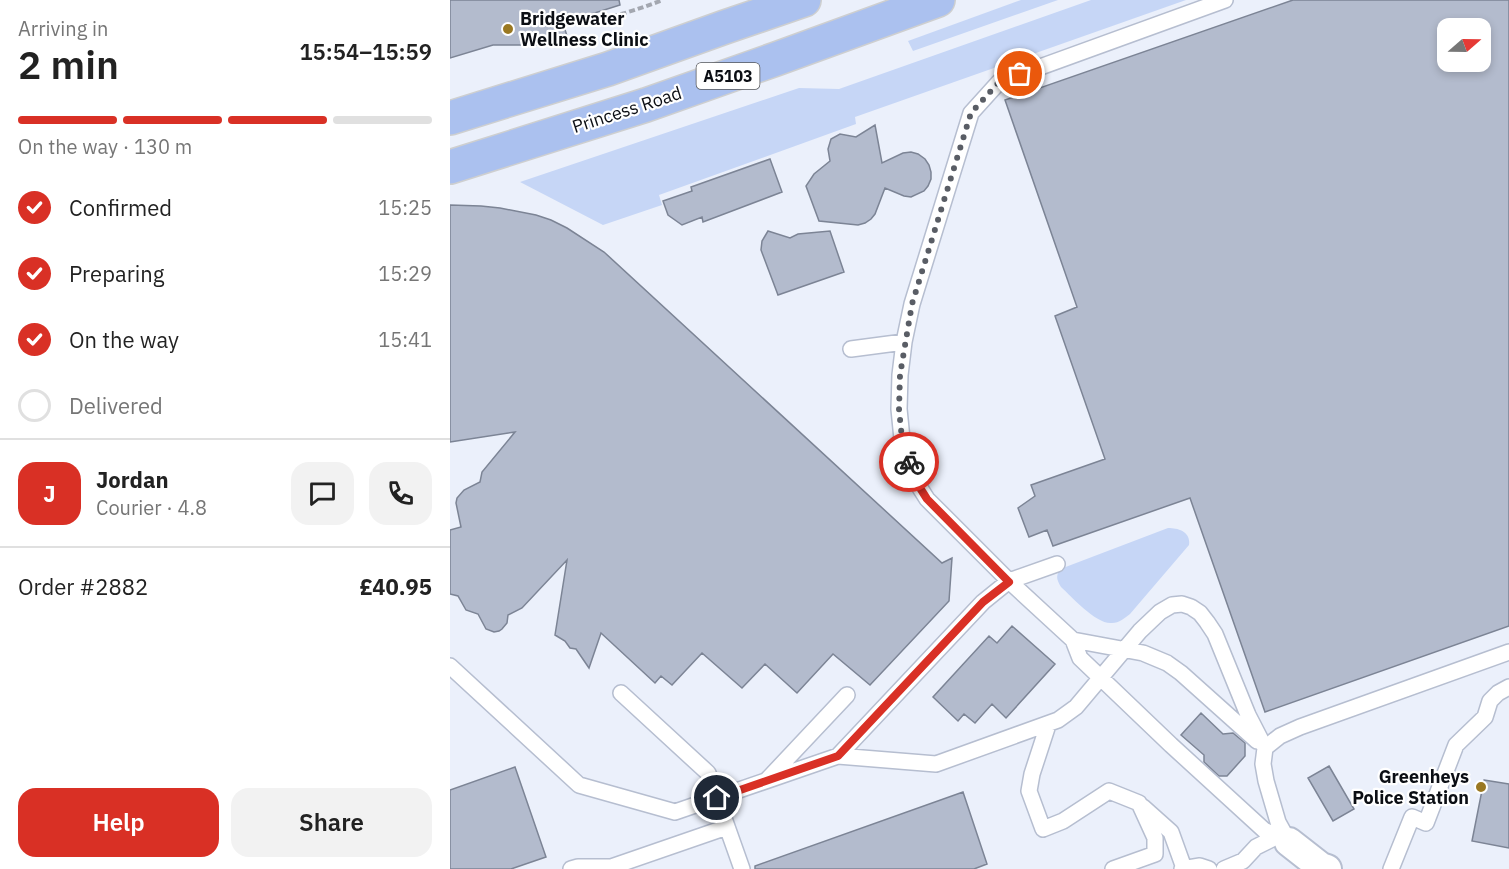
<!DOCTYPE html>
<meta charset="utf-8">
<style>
body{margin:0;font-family:"IBM Plex Sans",sans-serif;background:#f2f2f2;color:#222;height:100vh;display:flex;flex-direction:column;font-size:22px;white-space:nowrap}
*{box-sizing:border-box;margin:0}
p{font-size:20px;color:#767676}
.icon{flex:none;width:33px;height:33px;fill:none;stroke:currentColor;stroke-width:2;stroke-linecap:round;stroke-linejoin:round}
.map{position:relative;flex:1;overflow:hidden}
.panel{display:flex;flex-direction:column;background:#fff;width:450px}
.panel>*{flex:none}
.needle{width:39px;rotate:70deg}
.buttons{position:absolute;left:987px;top:18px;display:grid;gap:12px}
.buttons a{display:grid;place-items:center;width:54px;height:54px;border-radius:12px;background:#fff;box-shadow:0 3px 9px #0003;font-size:30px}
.pin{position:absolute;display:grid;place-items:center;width:51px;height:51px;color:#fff;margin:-26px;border:3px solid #fff;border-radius:50%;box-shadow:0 2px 6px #0007}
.courier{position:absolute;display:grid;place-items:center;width:60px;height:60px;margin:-30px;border:4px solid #d93025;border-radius:50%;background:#fff;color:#222;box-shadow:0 2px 8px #0007}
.overview em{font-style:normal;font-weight:600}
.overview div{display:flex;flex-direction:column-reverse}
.overview{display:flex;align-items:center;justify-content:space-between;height:102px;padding:0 18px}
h1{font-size:39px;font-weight:600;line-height:45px}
.bar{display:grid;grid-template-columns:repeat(4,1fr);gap:9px 6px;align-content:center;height:72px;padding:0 18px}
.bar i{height:8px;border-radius:4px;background:#e0e0e0}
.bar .selected{background:#d93025}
.bar p{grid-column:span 4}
.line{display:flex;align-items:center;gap:15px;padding:0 18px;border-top:2px solid #e0e0e0}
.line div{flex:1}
.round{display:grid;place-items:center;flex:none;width:63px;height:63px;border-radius:18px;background:#f2f2f2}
ol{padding:0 18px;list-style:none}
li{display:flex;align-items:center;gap:18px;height:66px}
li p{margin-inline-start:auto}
li .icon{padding:6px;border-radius:50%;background:#d93025;color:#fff;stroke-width:4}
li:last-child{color:#767676}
li i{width:33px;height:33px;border:3px solid #e0e0e0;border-radius:50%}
.button{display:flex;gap:12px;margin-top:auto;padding:12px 18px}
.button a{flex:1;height:69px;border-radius:18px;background:#d93025;color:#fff;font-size:24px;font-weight:600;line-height:69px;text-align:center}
.button a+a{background:#f2f2f2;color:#222}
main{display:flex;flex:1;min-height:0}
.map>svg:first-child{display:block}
.green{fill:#c6d6f6}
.building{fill:#b3bbcd;stroke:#7c8495;stroke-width:1.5;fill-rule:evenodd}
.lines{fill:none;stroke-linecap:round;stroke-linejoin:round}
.lane-casing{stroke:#b6bed0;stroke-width:18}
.street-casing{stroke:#b6bed0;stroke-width:32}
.highway-casing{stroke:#cecfd0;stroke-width:36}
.path{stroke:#a3a7b0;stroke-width:4;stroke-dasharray:6 3;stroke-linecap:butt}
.lane{stroke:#fff;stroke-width:15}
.street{stroke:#fff;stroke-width:28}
.highway{stroke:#abc1ef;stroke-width:33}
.done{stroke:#595d65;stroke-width:6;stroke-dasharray:0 10.8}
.route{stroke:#d93025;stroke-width:8}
.poi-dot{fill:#9a7822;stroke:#fff;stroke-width:2}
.labels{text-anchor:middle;stroke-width:4.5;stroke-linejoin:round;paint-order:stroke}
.shield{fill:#fff;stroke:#54565a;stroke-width:1.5}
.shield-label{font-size:16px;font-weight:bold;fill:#0b0e14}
.poi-label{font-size:18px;font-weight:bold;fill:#0b0e14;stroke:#fff;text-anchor:start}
.street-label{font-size:18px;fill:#0b0e14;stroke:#fff}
</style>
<main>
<section class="panel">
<div class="overview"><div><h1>2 min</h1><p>Arriving in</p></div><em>15:54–15:59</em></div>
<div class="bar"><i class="selected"></i><i class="selected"></i><i class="selected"></i><i></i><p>On the way · 130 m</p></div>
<ol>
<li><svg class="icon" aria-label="check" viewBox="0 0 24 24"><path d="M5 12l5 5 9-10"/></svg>Confirmed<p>15:25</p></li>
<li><svg class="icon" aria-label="check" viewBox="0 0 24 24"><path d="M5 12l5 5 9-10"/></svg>Preparing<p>15:29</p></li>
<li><svg class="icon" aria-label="check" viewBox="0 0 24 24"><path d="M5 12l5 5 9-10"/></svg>On the way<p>15:41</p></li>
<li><i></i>Delivered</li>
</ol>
<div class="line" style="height:108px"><b class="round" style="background:#d93025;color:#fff">J</b><div><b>Jordan</b><p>Courier · 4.8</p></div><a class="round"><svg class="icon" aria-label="chat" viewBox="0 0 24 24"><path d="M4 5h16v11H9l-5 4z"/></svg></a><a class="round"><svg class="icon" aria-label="phone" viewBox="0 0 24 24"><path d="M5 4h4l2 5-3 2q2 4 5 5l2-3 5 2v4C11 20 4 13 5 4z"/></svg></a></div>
<div class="line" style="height:78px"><div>Order #2882</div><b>£40.95</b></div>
<div class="button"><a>Help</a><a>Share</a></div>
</section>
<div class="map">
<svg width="1059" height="869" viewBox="0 0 1059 869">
<rect width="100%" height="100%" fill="#ebf0fb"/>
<path class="green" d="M571,0H608L463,51L458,41Z
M641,0H736L405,117L406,124L209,195L212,205L153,225L70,182L349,88L389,89Z
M718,528C729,528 741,532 739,545L680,614C675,618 669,623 662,623C647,625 622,597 611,587C606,579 605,574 613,568Z"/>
<path class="building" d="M0,0H169L170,5L113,23L117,36H105L107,45H43L0,58Z
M843,0H1059V626L815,712L740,498L603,546L597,530L579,537L568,508L585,496L581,485L655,459L605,316L627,307L555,100ZM998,28H1030V62H998Z
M425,125L432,163L453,153L461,152L468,154L475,159L479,165L481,172V179L478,186L474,191L461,197L454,196L435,188L425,214L421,219L415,223L408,225L369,221L356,186L364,174L380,161L378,149L381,139L390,134L406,137Z
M320,159L332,192L253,222L252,217L232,225L218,215L213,201L242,191L241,187Z
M0,205L31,206L50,208L86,215L101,220L117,228L154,252L492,563L502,558L499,601L420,685L383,654L347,693L315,664L292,688L252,653L222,685L211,676L205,683L151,633L139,668L126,649L120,648L115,641L105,635L117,560L72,608L58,615L57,623L52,629L49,631L44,632L36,629L28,614L16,610L8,596L0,594V530L11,527L6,503L7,498L14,490L30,482L32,472L65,432L0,442Z
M318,231L340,238L348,234L380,231L394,272L328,295L311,250L312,241Z
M562,626L605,664L556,718L542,704L525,723L514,714L508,721L483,697L539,636L547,643Z
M751,713L773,734L783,733L795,743V756L777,776H769L754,762V755L731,735Z
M879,766L904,809L883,821L858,778Z
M65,767L96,857L61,869H0V790Z
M1034,780L1059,784V848L1022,841Z
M513,792L537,864L524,869H305V866Z"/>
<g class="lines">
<g class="lane-casing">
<path id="lane" d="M775,0L549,82L521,113L462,304L454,342L450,375L449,409L452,439L465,480L477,499L559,581L623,640L630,658L721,745L814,830L839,842
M401,349L454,342
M623,640L693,653L717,663L731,673L807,741
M0,666L129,785L225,812L388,756L533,602L559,581L607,564
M171,693L258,773L292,869
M598,725L582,774L579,791L593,829L613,821L659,791L689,803L705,838V854L663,869
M815,748L830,736L850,727L1059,652
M388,756L486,764L608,720L626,707L690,631L710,612L722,605L732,604L741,607L750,613L757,622L765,634L798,715L815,748L813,764L816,781L828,822L839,842
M317,780L397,695
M693,807L721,832L734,868
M121,869L128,867H161L277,827
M732,869L750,866L759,869
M774,869L793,861L806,847L826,837
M941,869L962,817L976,823L1006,745L1035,717L1040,701L1048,693L1059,687"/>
</g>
<g class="street-casing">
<path id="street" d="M839,842L871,867L877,869"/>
</g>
<g class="highway-casing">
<path id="highway" d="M0,118L158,69L275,27L354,0
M0,167L196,105L326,59L488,0"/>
</g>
<path class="path" d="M126,19C152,23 188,9 213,0"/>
<use href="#lane" class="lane"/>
<use href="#street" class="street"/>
<use href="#highway" class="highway"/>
</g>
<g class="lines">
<path class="done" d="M459,462L452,439L449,409L450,375L462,304L521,113L549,82L570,74"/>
<path class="route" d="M267,798L388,756L533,602L559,582L477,499L465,480L459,462"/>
</g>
<g class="poi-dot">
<circle cx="58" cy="29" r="6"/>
<circle cx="1031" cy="787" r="6"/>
</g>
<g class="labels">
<rect class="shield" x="246.5" y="63" width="63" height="26" rx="4.5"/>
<g class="shield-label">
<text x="278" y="82">A5103</text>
</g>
<g class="poi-label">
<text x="70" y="25">Bridgewater<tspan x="70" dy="21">Wellness Clinic</tspan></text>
<text x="1019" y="783" text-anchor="end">Greenheys<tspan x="1019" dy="21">Police Station</tspan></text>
</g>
<g class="street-label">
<text transform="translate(177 110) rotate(-18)" y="6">Princess Road</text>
</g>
</g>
</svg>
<div class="buttons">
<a><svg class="needle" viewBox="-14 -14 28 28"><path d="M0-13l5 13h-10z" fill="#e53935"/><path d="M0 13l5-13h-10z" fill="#767676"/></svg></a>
</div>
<div class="pin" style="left:570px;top:74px;background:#ea580c"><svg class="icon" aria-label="bag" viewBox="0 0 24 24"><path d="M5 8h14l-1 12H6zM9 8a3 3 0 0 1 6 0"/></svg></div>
<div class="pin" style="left:267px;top:798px;background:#1f2937"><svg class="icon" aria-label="home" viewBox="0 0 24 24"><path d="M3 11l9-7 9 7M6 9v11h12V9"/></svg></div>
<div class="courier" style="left:459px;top:462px"><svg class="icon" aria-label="bike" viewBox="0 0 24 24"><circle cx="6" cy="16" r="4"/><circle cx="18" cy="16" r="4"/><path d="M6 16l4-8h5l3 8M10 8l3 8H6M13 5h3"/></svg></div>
</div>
</main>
